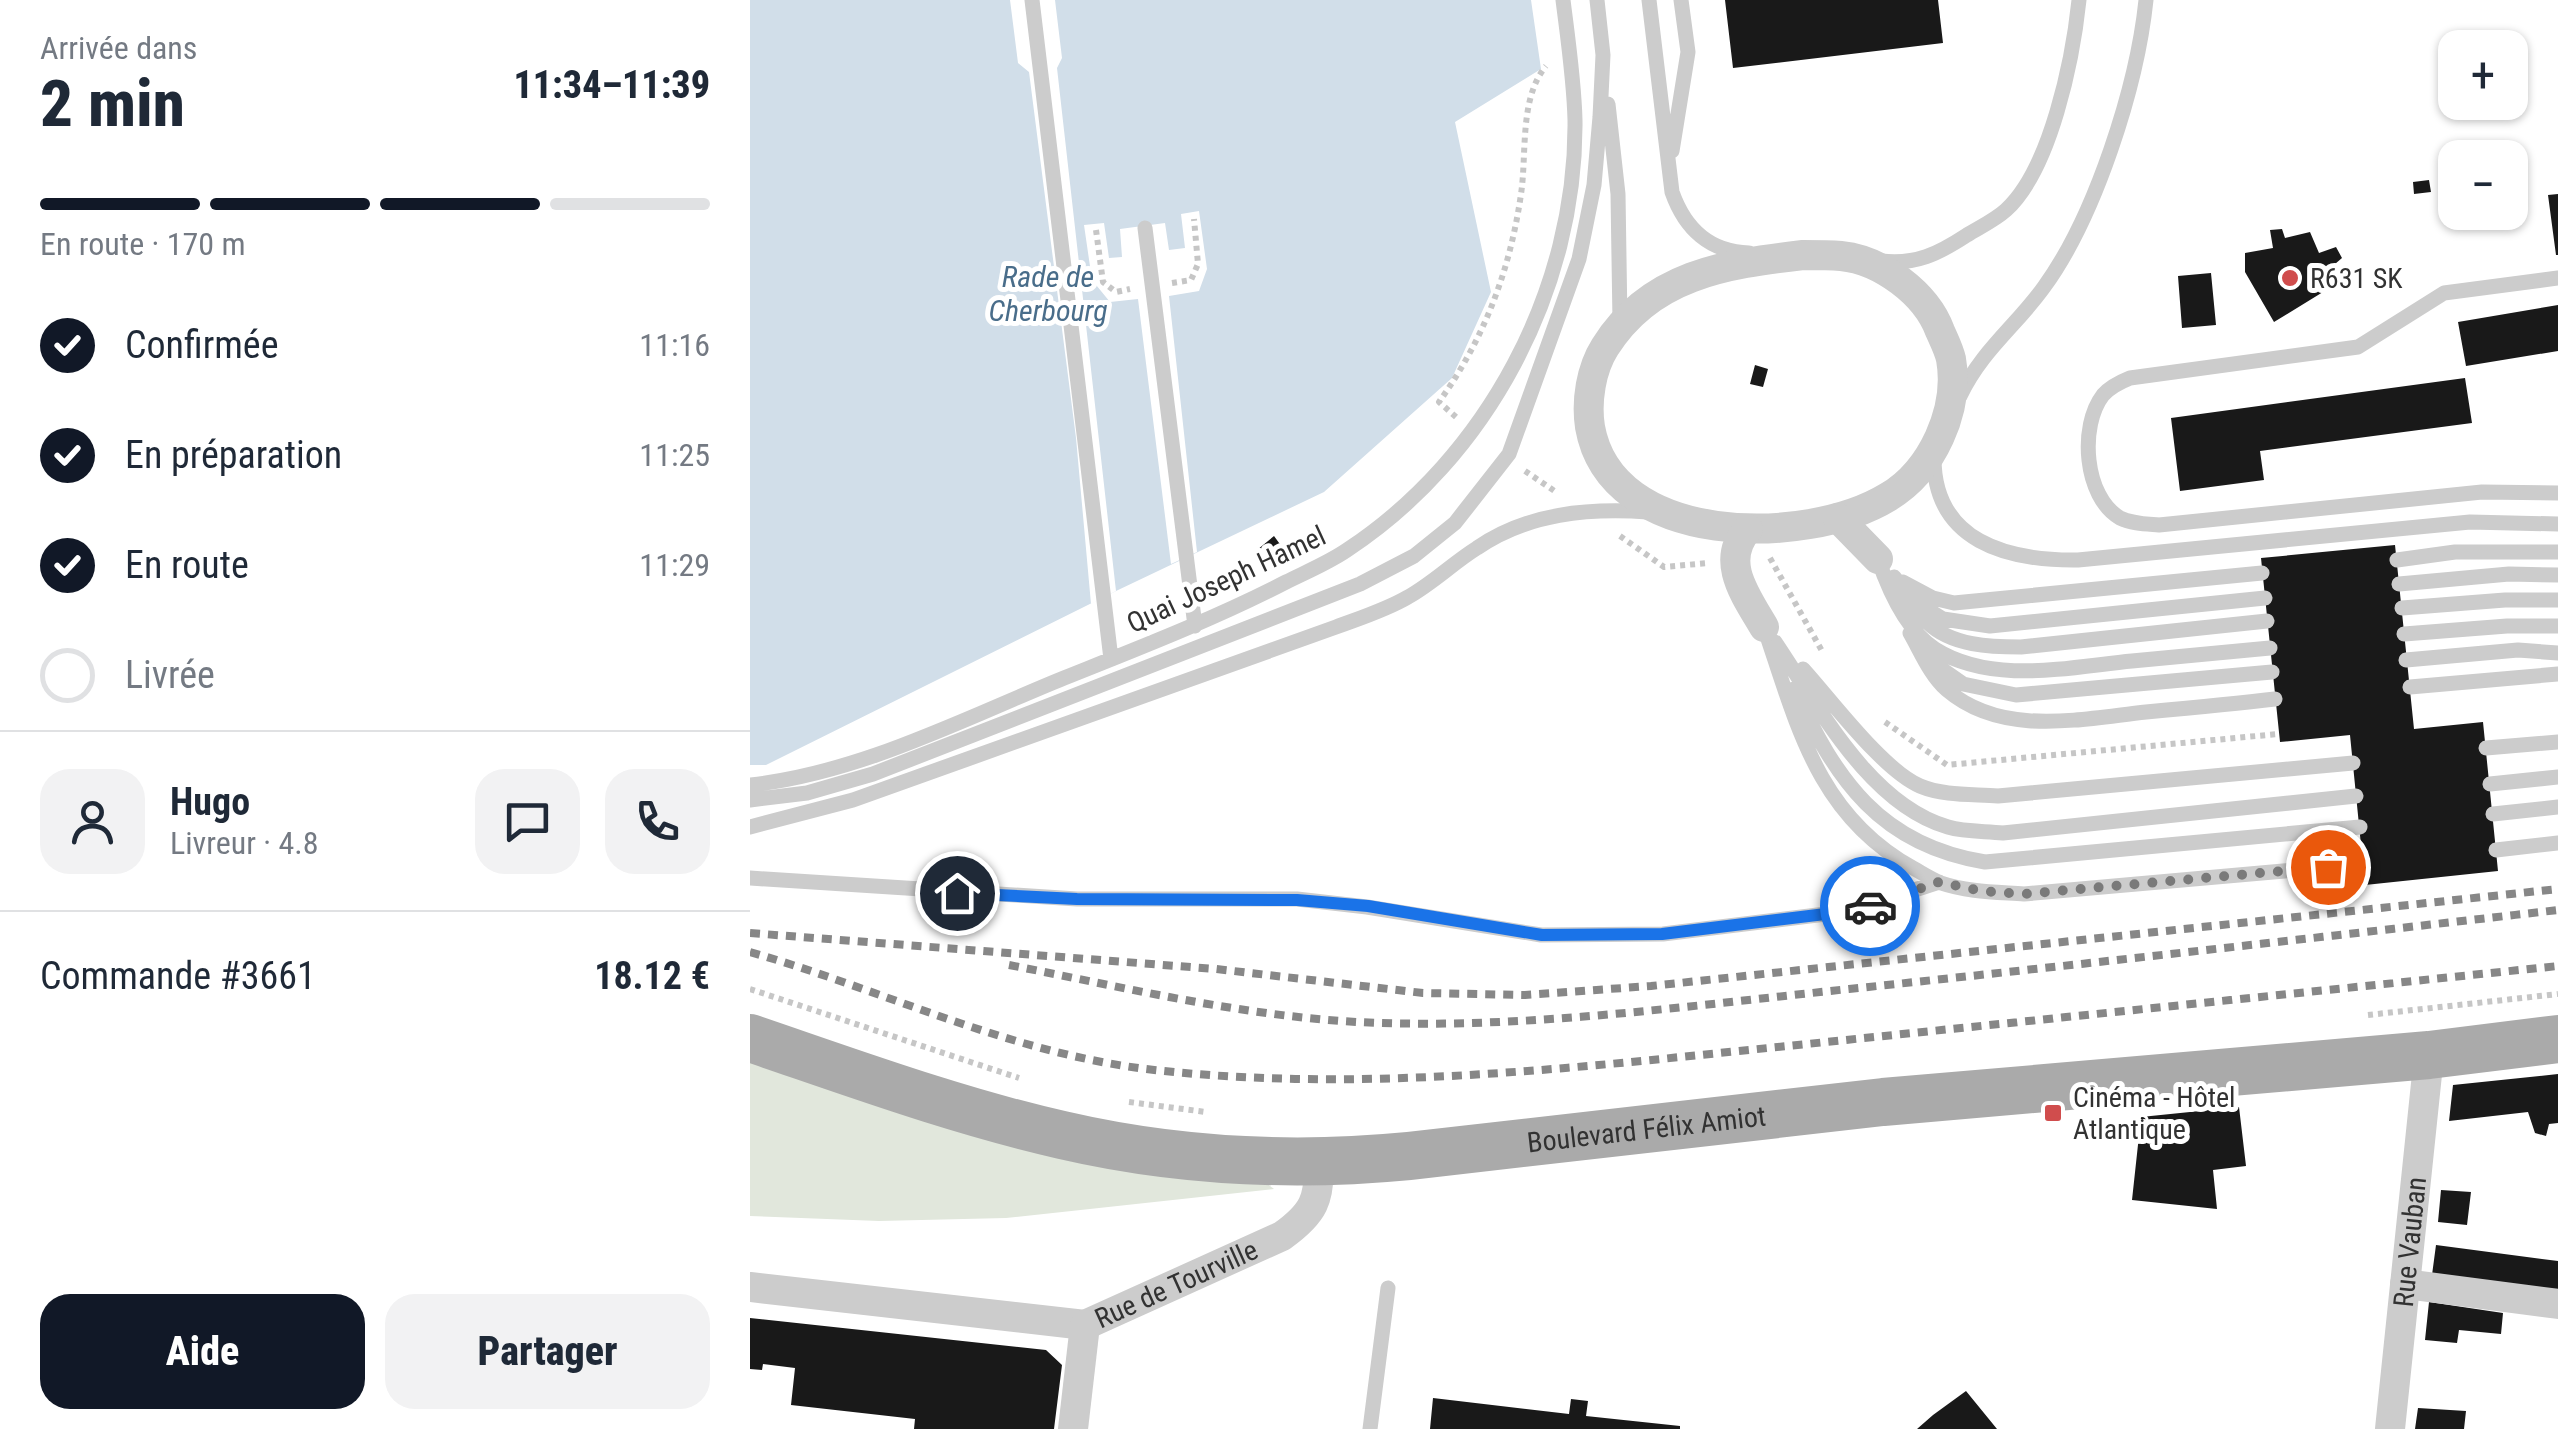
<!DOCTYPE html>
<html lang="fr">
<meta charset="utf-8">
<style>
body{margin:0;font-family:"Roboto Condensed",sans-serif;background:#f2f2f3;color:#1f2937;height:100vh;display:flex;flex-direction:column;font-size:38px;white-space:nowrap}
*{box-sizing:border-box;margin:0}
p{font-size:32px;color:#747a83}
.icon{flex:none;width:55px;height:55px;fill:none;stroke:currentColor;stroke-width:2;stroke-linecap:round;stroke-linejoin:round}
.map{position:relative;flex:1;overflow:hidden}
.panel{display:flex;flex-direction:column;background:#fff;width:750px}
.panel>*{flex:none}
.controls{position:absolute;left:1688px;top:30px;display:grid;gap:20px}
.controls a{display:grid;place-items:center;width:90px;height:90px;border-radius:20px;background:#fff;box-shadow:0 2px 8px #0004;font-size:50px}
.pin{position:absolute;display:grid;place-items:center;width:85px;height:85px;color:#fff;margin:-42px;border:5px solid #fff;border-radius:50%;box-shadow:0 2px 10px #0007}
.courier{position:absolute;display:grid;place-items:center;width:100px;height:100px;margin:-50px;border:8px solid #1a73e8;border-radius:50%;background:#fff;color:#222;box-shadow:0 2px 12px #0007}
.overview em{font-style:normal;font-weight:800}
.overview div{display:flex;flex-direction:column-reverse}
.overview{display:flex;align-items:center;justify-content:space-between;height:170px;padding:0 40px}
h1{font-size:65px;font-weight:800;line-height:75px}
.bar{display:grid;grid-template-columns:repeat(4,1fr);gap:15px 10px;align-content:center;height:120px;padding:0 40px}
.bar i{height:12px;border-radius:8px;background:#e0e1e3}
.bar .active{background:#111827}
.bar p{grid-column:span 4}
.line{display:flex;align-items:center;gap:25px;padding:0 40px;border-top:2px solid #e0e1e3}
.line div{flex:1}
.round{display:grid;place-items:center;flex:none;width:105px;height:105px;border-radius:30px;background:#f2f2f3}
ol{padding:0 40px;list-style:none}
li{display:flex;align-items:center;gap:30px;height:110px}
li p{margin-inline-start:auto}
li .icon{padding:10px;border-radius:50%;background:#111827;color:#fff;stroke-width:4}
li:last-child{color:#747a83}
li i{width:55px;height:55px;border:5px solid #e0e1e3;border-radius:50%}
.button{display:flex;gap:20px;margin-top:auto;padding:20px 40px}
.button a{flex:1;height:115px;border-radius:30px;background:#111827;color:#fff;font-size:40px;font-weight:800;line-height:115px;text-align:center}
.button a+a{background:#f2f2f3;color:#1f2937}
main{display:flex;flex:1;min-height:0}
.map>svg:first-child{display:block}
.green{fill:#e1e7dc}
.water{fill:#d1dee9}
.pier{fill:#fff}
.building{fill:#191919}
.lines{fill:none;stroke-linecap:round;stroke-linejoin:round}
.path{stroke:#c6c6c6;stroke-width:6;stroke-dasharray:5 5;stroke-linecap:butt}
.lane{stroke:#ccc;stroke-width:15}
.street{stroke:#ccc;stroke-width:30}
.primary{stroke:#aaa;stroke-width:48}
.rail{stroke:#878787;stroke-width:8;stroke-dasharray:10 8;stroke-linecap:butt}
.done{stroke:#7a7a7a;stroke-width:10;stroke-dasharray:0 18}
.route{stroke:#1a73e8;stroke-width:12}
.poi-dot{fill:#d04d4d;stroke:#fff;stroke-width:4}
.labels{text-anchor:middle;stroke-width:10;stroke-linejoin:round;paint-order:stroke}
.poi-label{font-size:28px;fill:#323232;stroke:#fff;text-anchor:start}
.street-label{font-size:28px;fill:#323232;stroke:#fff}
.water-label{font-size:30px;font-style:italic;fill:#496d8a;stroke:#fff}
</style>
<main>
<section class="panel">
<div class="overview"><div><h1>2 min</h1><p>Arrivée dans</p></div><em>11:34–11:39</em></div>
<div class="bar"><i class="active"></i><i class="active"></i><i class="active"></i><i></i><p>En route · 170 m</p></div>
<ol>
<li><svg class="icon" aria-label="check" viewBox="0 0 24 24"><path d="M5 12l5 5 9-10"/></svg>Confirmée<p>11:16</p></li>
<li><svg class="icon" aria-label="check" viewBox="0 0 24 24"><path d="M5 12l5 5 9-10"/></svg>En préparation<p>11:25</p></li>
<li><svg class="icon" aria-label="check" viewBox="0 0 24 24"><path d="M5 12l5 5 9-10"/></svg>En route<p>11:29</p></li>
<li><i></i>Livrée</li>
</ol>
<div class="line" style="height:180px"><a class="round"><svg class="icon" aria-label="person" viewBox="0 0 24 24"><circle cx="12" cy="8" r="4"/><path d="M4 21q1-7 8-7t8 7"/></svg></a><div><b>Hugo</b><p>Livreur · 4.8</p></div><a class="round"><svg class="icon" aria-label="chat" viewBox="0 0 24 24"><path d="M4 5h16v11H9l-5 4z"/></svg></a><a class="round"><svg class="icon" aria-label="phone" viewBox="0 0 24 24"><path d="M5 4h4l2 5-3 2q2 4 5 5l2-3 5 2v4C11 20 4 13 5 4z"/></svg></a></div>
<div class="line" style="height:130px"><div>Commande #3661</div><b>18.12 €</b></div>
<div class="button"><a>Aide</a><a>Partager</a></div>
</section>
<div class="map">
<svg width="1808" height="1429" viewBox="0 0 1808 1429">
<rect width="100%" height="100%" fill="#fff"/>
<path class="green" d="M0,1061L515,1182L524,1189L256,1218L129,1221L0,1216Z"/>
<path class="water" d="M0,0H781L791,69L705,122L741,292L702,378L574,492L366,591L16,765H0Z"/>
<path class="pier" d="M260,0H305L312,58L307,68L366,591L341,604L326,438L279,72L268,63Z
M449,211L457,269L449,291L419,296L447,552L421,564L388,299L360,302L342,280L334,225L354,223L359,258L372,257L370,229L415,223L419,250L435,248L431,214Z"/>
<path class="building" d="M975,0H1188L1193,43L983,68Z
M1679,180L1681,192L1664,194L1663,182Z
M1808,194V255H1806L1798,195Z
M1532,229L1535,238L1560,232L1569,253L1586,247L1592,258L1578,270L1586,284L1524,322L1495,272V253L1523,248L1520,230Z
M1461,273L1466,325L1432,328L1428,276Z
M1808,305V351L1716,366L1708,322Z
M1005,365L1018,369L1013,387L1000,384Z
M1715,378L1722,423L1510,451L1514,480L1430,491L1421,418Z
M524,536L532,547L515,560L507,550Z
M1645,545L1664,729L1733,722L1748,871L1615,885L1600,735L1530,742L1511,558Z
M1808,1074V1123L1799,1124L1796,1136L1785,1133L1778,1112L1699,1121L1703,1085Z
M1489,1107L1496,1166L1463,1170L1467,1209L1382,1200L1391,1117Z
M1691,1190L1721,1192L1717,1225L1688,1222Z
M1686,1245L1808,1261V1290L1682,1275Z
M1679,1302L1753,1313L1751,1334L1709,1330L1707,1343L1675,1340Z
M0,1318L296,1350L312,1365L304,1429H164L165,1419L41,1405L45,1368L13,1364L12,1370L0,1369Z
M1216,1391L1247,1429H1167L1183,1415Z
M683,1398L819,1414L821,1399L838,1401L836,1416L930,1426V1429H680Z
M1668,1408L1716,1411L1714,1429H1665Z"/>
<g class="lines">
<path class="path" d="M346,230L353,282L366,292L380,289
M422,283L441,280L448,264L444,219
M706,417L689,402C734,339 760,271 771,194C777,155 769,98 796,66
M775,471L806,492
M870,536L914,567L958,563
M1020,558L1072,651
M1135,722L1197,765L1528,734
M0,989L269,1078
M1618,1015L1808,994
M379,1102L456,1112"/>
<path class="lane" d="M282,0L361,659
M899,0L922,192C935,229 960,252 999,253
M858,104L868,194L870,322
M922,151L938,52L931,0
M395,228L445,626
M1131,261C1166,265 1188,254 1217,235C1230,227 1245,220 1256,210C1301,169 1323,58 1329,0
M1808,278L1694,293L1608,347L1380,378C1370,382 1360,387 1353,395C1329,426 1334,497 1370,518C1382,524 1397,524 1409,525L1732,492L1808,493
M1210,396C1232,350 1266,326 1294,287C1345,217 1387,87 1396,0
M1184,456C1183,542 1258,561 1328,560L1720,522L1808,524
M1128,559C1139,591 1157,631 1185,649C1242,685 1319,667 1382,661C1428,657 1474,652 1520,648
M1647,560L1705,552H1808
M1144,577C1156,592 1165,610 1178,623C1202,646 1241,647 1271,647L1517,621
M1153,582L1183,598L1204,603L1512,573
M1649,584L1759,574L1808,575
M1169,604L1193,619L1240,626L1515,598
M1652,608L1755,600H1808
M1014,627C1047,724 1067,815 1163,868C1172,873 1181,879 1191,883C1217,892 1247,892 1274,894L1613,864
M1160,633C1171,652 1180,675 1197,690C1252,737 1330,719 1396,712C1439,708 1482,704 1525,699
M1654,634L1757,626H1808
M1025,642C1069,707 1119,804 1198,827C1215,832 1235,831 1253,833L1606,796
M1656,660L1768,650L1808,653
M1180,661L1213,684L1266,695L1522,672
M1053,669C1082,701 1133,770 1170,786C1194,796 1222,794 1248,796L1603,763
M1660,687L1808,674
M1044,689C1086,780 1130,845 1235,862L1610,827
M1736,748L1808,742
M1740,784L1808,777
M0,785C110,773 213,719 314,678C389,648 464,619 536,582C556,572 578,563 597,550C737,458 827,289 825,120C824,80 818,40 813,0
M0,800L57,793L123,774L610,584L664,556L705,523L759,454L829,259L844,185L850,117L853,55L847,0
M1743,814L1808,807
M0,827L103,800L586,627C610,618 636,610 658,597C683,583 703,563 727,548C778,513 838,508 898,512
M1746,850L1808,843
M0,878L327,899H547L617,907L791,935L913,934L1100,911L1189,882
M620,1429L638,1288"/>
<g class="street">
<path d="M1053,255C1066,255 1079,255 1091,256C1131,260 1176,293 1190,331C1194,340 1199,350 1201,359C1210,410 1182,471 1138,497C1056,547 861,547 840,427C836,401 841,369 855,347C900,275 975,264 1053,255Z"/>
<path d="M1088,518L1128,559"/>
<path d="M998,529C969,561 996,596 1014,627"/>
<path d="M1655,1284L1808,1304"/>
<path d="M0,1287L335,1325"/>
<path id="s1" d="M335,1325L532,1236C563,1214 571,1199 568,1161"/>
<path d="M323,1429L335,1325"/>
<path id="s2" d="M1640,1429L1679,1055"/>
</g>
<path class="primary" id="s3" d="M0,1038C103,1073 206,1111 312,1135C424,1161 544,1167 659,1156L1133,1102L1679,1055L1808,1039"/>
<path class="rail" d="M0,933L466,969L673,993L775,995L901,986L1808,889
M0,952C133,990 258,1052 396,1069C616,1095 838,1066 1057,1044C1307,1018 1558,992 1808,966
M259,965C383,989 504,1019 630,1023C787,1028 944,1005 1099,989C1336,964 1572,937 1808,910"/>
</g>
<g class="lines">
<path class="done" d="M1120,906L1189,882L1231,891L1274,894L1578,867"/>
<path class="route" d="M207,893L327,899L547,900L618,906L792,935L912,934L1100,911L1120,906"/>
</g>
<g class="poi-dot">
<circle cx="1540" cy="278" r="10"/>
<rect x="1293" y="1103" width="20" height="20" rx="5"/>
</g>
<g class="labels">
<g class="poi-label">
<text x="1560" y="288">R631 SK</text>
<text x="1323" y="1107">Cinéma - Hôtel<tspan x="1323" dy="32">Atlantique</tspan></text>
</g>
<g class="street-label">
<text transform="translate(476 579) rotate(-25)" y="10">Quai Joseph Hamel</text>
<text dy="10" stroke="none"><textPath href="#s3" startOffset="915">Boulevard Félix Amiot</textPath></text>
<text dy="10" stroke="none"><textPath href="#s2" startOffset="188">Rue Vauban</textPath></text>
<text dy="10" stroke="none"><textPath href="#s1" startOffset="100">Rue de Tourville</textPath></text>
</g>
<g class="water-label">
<text x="298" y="287">Rade de<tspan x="298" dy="34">Cherbourg</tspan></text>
</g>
</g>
</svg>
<div class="controls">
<a>+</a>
<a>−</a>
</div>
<div class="pin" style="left:1578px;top:867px;background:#ea580c"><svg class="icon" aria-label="bag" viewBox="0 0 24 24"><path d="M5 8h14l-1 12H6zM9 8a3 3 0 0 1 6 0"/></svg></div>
<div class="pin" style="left:207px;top:893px;background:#1f2937"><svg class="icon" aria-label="home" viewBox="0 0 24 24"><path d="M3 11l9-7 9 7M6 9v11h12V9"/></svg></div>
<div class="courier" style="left:1120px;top:906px"><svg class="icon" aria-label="car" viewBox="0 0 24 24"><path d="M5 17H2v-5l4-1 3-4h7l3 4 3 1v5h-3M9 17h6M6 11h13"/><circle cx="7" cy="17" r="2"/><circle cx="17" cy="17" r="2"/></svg></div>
</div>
</main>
